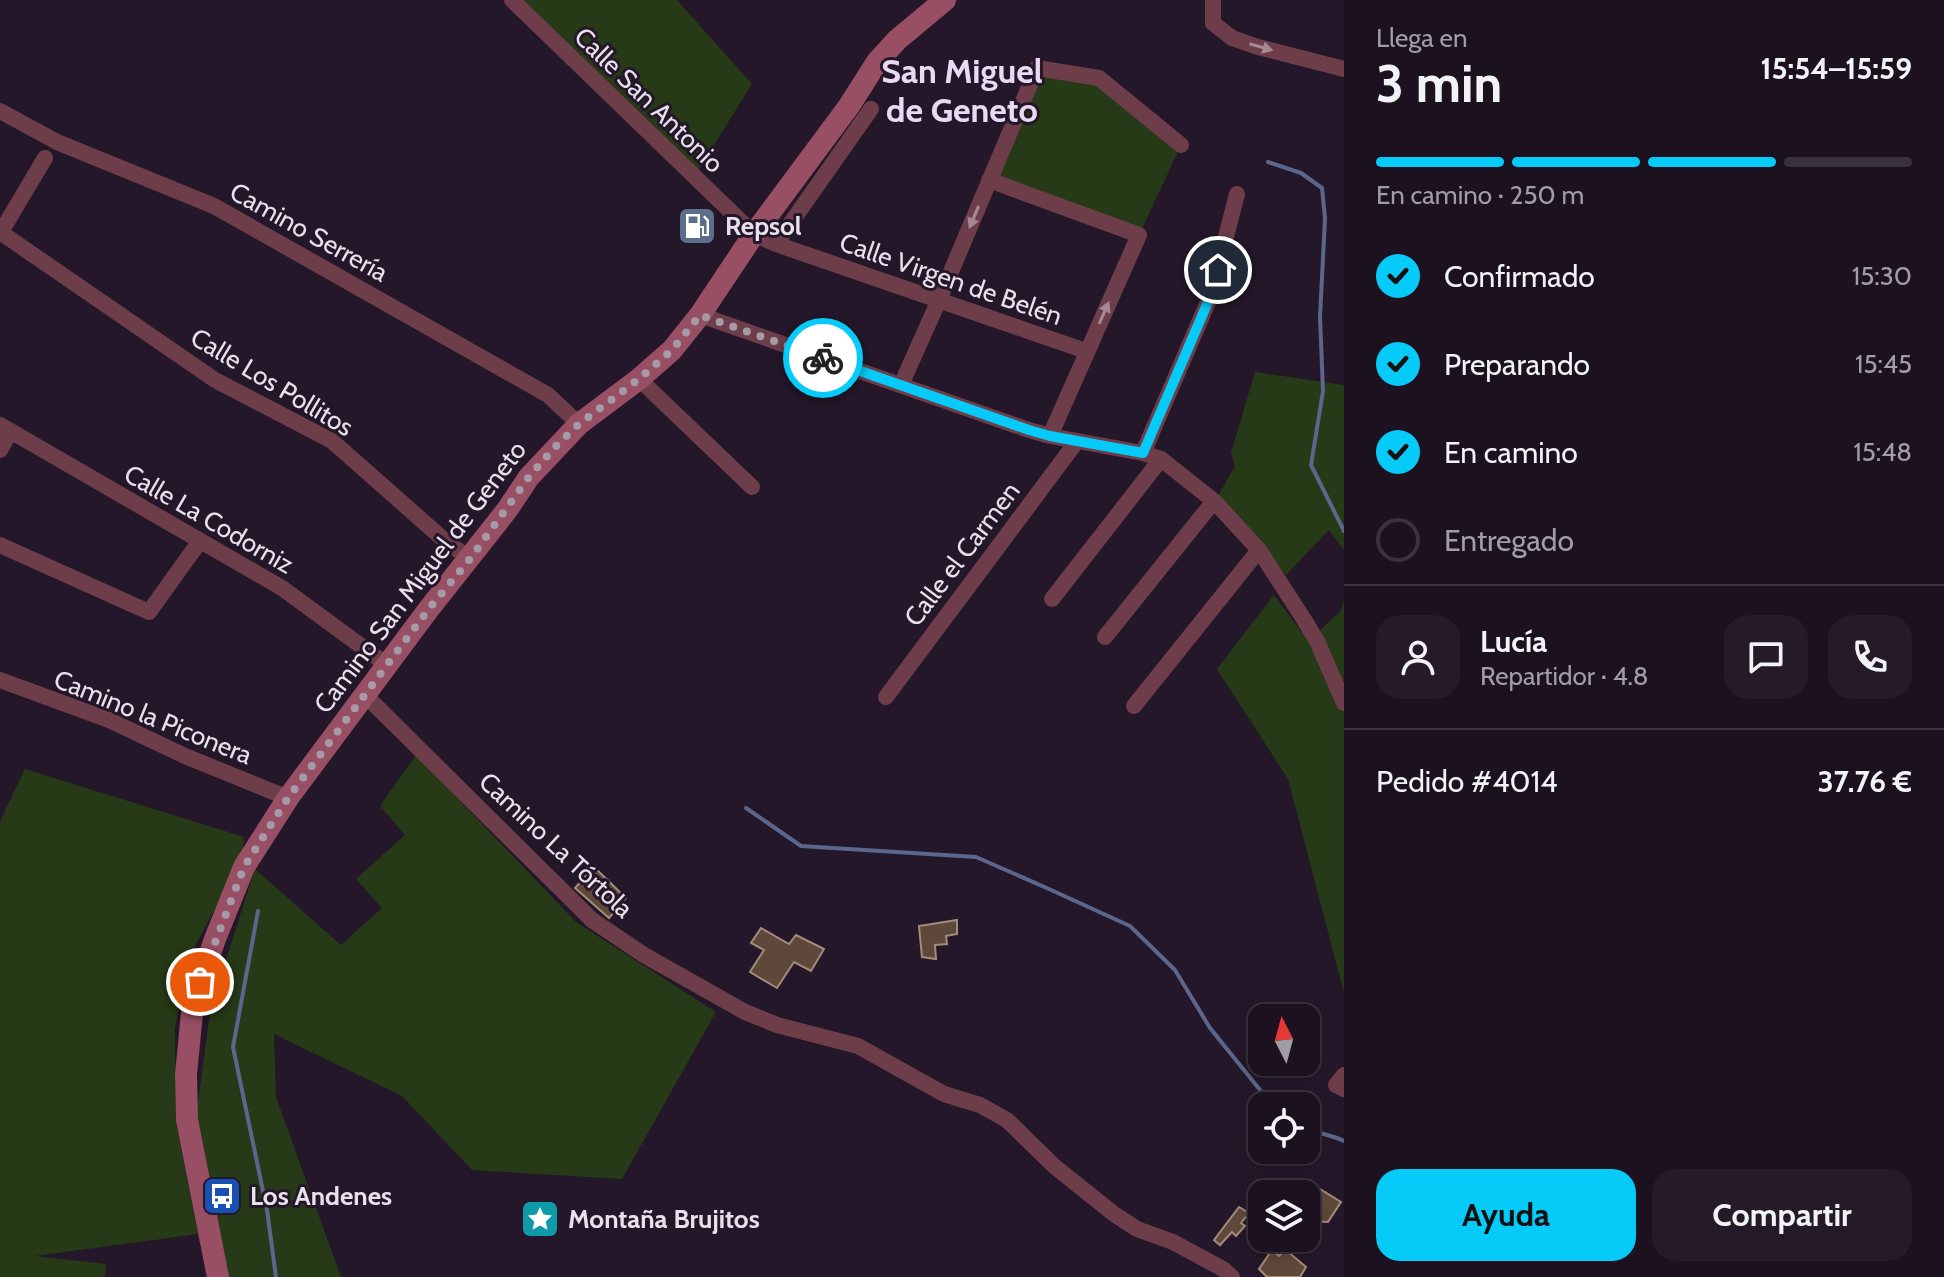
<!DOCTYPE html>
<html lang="es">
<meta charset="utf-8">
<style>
body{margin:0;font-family:Cabin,sans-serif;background:#241a28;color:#f1f3f6;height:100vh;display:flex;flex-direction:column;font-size:30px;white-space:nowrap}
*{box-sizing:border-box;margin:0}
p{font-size:26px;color:#a09da4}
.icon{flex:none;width:44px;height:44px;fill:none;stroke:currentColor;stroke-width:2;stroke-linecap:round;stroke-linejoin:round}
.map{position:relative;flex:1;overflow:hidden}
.details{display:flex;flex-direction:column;background:#1b111f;width:600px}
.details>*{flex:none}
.needle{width:52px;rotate:354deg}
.buttons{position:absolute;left:1248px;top:1004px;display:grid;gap:16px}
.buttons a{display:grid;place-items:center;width:72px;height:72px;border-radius:16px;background:#1b111f;box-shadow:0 4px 12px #0003,0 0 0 2px #39313d;font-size:40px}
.pin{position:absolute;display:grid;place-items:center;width:68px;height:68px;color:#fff;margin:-34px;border:4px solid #fff;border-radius:50%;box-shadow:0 2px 8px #0007}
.courier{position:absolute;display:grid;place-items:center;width:80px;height:80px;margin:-40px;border:6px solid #06cbf9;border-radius:50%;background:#fff;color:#222;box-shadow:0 2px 10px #0007}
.head em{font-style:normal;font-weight:700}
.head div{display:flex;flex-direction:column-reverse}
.head{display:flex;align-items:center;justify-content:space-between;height:136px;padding:0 32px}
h1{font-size:52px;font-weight:700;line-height:60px}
.bar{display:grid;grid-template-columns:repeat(4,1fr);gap:12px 8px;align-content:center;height:96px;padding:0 32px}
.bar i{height:10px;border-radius:6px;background:#39313d}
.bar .selected{background:#06cbf9}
.bar p{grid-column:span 4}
.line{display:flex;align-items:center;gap:20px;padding:0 32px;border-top:2px solid #39313d}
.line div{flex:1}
.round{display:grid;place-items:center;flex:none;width:84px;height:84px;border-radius:24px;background:#241a28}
ol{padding:0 32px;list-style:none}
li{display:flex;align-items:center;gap:24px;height:88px}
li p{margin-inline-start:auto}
li .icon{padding:8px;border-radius:50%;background:#06cbf9;color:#111;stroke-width:4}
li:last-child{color:#a09da4}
li i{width:44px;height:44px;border:4px solid #39313d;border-radius:50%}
.button{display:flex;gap:16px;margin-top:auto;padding:16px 32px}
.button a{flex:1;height:92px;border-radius:24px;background:#06cbf9;color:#111;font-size:32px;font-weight:700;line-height:92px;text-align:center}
.button a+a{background:#241a28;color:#f1f3f6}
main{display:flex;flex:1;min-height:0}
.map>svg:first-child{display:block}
.green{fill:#263a17}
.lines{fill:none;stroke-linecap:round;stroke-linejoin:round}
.stream{stroke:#5a668b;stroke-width:4}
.building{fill:#5e4839;stroke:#a48c7b;stroke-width:2}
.street{stroke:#6d3e4a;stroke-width:16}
.secondary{stroke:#994f63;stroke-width:22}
.oneway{fill:#a58793}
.done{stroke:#a49aa8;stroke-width:8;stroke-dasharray:0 14.4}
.route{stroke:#06cbf9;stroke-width:10}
.labels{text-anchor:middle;stroke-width:6;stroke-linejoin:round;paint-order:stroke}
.street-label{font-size:26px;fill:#e9e0ed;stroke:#241729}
.poi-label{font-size:26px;font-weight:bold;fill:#e9e0ed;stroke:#241729;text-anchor:start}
.district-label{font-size:34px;font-weight:bold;fill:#ead9f2;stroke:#241729}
</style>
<main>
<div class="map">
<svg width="1344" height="1277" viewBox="0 0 1344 1277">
<rect width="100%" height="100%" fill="#241729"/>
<path class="green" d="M512,0H677L752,84L694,177Z
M1037,68L1099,78L1181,145L1139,235L989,180Z
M1255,372L1344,385V550L1329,530L1286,575L1218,496L1235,466L1231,453Z
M1274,595L1308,641L1340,612L1344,602V993L1288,779L1217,669Z
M416,755L576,922L716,1012L622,1179L472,1170L402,1096L274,1034L276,1097L341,1277H229L195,1123L211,1006L255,869L341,945L382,908L356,879L405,835L380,806Z
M25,769L244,837L242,858L185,965L175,1030L176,1124L198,1234L35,1256L106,1264L105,1277H0V821Z"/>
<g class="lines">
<path class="stream" d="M1268,162L1301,173L1322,188L1325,218L1320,317L1323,391L1311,465L1344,531
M746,808L801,846L976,857L1049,889L1130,926L1175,970L1210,1028L1269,1101L1276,1106
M258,911L233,1047L267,1210L276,1277
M1306,1126C1319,1135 1330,1134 1344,1141"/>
</g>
<path class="building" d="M594,867L626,898L609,918L575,888Z
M957,920V934L946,936L947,944L935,945L936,959L922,957L919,926Z
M761,928L789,944L796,935L824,949L811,971L794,962L777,988L750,972L764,950L751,943Z
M1312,1184L1341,1202L1328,1222L1306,1221V1194Z
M1239,1207L1249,1213L1241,1223L1245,1226L1236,1236L1232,1232L1220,1245L1214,1240Z
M1272,1250L1279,1256L1284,1251H1287L1306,1267L1300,1277H1267L1259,1269Z"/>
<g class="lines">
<path class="street" d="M512,0L754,234L776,244L1086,351
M1213,0V23L1232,38L1258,47L1344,69
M0,111L57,142L214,206L548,395L579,424
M989,180L1139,235L1050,436
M0,232L215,380L332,441L443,539L470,559
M1,232L45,158
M776,244L871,109
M700,315L1029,430L1050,436L1143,453L1161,459L1214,501L1259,550L1303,618L1317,641L1344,703
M639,379L752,487
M901,385L939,300L1037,68L1099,78L1181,145
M0,425L282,588L387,665
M0,450L10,432
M1143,453L1211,295L1237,194
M0,545L149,612L200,541
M1052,599L1161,459
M1105,637L1214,501
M0,680L109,720L185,756L288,798
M365,695L592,920L644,955L745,1012L777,1025L858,1046L944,1094L980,1105L1007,1120L1054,1166L1114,1214L1137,1229L1173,1242L1223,1269L1232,1277
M886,697L1077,441
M1134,706L1259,550
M1344,1075L1336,1085L1344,1089"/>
<path class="secondary" d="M218,1277L187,1120L186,1074L193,1003L215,939L244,867L288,798L428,610L507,510L529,477L579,424L639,379L672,350L700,315L754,234L849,106L877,62L897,40L945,0"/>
</g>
<defs><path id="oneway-solid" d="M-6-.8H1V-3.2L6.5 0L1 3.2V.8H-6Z" transform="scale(2)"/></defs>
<g class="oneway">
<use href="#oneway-solid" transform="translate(1261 47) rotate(16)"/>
<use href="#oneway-solid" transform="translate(974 217) rotate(113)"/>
<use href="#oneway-solid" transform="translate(1104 313) rotate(-66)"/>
</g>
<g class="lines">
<path class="done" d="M200,982L244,867L288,798L428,610L470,559L529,477L555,447L579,424L639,379L672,350L700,315L823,358"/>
<path class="route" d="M823,358L1029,430L1050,436L1143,453L1211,295L1218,270"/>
</g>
<defs>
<g id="fuel-square" transform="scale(2)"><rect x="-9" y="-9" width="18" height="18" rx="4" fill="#5c6f8a" stroke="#241729"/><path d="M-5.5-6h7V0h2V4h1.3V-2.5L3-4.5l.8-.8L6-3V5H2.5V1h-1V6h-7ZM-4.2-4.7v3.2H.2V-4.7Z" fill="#fff"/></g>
<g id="bus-square" transform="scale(2)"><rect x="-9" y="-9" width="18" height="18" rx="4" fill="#1a4fb4" stroke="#241729"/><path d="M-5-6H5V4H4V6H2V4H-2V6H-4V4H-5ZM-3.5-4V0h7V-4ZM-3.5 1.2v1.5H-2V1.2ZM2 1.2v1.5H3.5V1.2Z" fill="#fff"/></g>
<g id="sight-square" transform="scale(2)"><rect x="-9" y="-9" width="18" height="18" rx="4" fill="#0f9aa8" stroke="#241729"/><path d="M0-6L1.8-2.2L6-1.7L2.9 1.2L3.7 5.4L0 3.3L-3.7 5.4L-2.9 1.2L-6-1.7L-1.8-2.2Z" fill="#fff"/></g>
</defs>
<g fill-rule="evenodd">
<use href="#fuel-square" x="697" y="226"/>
<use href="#bus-square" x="222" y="1196"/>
<use href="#sight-square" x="540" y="1219"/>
</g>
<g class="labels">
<g class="street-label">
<text transform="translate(649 100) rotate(44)" y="9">Calle San Antonio</text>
<text transform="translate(309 232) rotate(29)" y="9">Camino Serrería</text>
<text transform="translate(951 279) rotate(19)" y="9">Calle Virgen de Belén</text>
<text transform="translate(272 382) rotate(31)" y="9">Calle Los Pollitos</text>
<text transform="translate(209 519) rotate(30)" y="9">Calle La Codorniz</text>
<text transform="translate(962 554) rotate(-53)" y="9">Calle el Carmen</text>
<text transform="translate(420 577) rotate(-53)" y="9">Camino San Miguel de Geneto</text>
<text transform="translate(153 717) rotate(22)" y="9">Camino la Piconera</text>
<text transform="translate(556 845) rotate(43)" y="9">Camino La Tórtola</text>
</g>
<g class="poi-label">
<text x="725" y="235">Repsol</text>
<text x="250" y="1205">Los Andenes</text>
<text x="568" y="1228">Montaña Brujitos</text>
</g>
<g class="district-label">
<text x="962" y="83">San Miguel<tspan x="962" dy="39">de Geneto</tspan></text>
</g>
</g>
</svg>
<div class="buttons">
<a><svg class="needle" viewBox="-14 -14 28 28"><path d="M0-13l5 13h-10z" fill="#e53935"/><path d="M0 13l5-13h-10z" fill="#a09da4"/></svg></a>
<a><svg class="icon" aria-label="locate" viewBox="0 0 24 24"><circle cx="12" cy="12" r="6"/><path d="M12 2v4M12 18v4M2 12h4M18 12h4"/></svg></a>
<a><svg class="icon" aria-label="layers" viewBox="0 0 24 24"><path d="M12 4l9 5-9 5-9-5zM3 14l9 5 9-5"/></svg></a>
</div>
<div class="pin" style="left:200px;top:982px;background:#ea580c"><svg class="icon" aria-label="bag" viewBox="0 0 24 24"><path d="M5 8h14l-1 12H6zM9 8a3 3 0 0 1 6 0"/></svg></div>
<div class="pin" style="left:1218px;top:270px;background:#1f2937"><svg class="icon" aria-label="home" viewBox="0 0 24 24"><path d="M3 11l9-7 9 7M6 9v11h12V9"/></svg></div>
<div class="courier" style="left:823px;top:358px"><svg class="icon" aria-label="bike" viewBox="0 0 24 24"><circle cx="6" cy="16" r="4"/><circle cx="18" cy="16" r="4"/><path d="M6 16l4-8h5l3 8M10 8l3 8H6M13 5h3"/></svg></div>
</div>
<section class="details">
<div class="head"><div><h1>3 min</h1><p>Llega en</p></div><em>15:54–15:59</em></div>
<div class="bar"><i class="selected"></i><i class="selected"></i><i class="selected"></i><i></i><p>En camino · 250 m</p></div>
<ol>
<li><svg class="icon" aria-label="check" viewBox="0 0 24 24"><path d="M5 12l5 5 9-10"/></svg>Confirmado<p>15:30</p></li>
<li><svg class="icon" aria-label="check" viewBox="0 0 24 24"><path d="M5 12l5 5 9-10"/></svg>Preparando<p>15:45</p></li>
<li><svg class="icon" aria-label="check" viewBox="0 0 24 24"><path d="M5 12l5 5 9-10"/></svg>En camino<p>15:48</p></li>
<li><i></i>Entregado</li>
</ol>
<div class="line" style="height:144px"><a class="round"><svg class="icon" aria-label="person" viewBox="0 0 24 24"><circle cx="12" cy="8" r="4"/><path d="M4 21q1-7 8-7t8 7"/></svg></a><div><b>Lucía</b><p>Repartidor · 4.8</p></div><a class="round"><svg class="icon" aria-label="chat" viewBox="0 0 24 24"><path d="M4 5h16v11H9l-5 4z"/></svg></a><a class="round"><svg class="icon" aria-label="phone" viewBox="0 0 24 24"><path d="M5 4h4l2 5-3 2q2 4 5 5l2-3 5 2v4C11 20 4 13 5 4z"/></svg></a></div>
<div class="line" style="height:104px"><div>Pedido #4014</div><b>37.76 €</b></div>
<div class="button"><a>Ayuda</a><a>Compartir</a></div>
</section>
</main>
